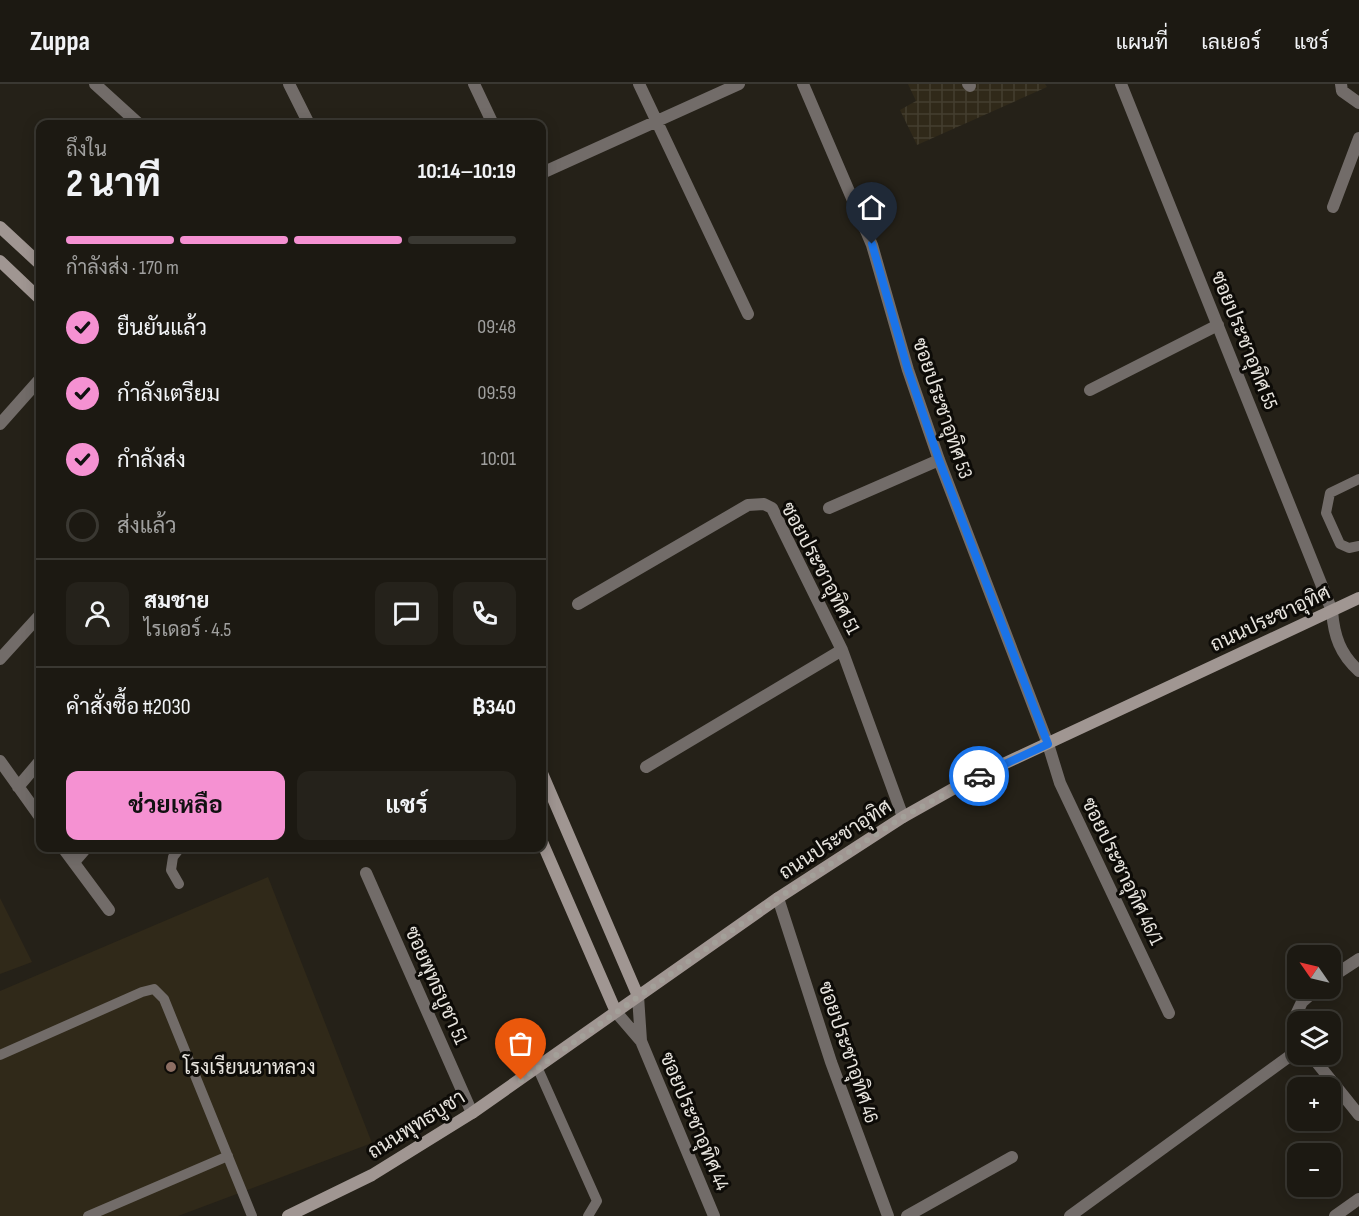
<!DOCTYPE html>
<html lang="th">
<meta charset="utf-8">
<style>
body{margin:0;font-family:"Sofia Sans Condensed",Sarabun,sans-serif;background:#25221b;color:#f1f3f6;height:100vh;display:flex;flex-direction:column;font-size:22px;white-space:nowrap}
*{box-sizing:border-box;margin:0}
p{font-size:20px;color:#a0a09f}
.icon{flex:none;width:33px;height:33px;fill:none;stroke:currentColor;stroke-width:2;stroke-linecap:round;stroke-linejoin:round}
.map{position:relative;flex:1;overflow:hidden}
.details{position:absolute;left:36px;top:36px;width:510px;height:732px;display:flex;flex-direction:column;background:#1c1912;border-radius:12px;box-shadow:0 3px 15px #0003,0 0 0 2px #3a3832}
.details>*{flex:none}
.needle{width:39px;rotate:304deg}
.fabs{position:absolute;left:1287px;top:861px;display:grid;gap:12px}
.fabs a{display:grid;place-items:center;width:54px;height:54px;border-radius:12px;background:#1c1912;box-shadow:0 3px 15px #0003,0 0 0 2px #3a3832;font-size:30px}
.pin{position:absolute;display:grid;place-items:center;width:51px;height:51px;color:#fff;margin:-62px -26px;border-radius:50% 50% 50% 0;rotate:-45deg;box-shadow:0 0 6px #0007}
.pin .icon{rotate:45deg}
.courier{position:absolute;display:grid;place-items:center;width:60px;height:60px;margin:-30px;border:4px solid #1a73e8;border-radius:50%;background:#fff;color:#222;box-shadow:0 2px 8px #0007}
.headline em{font-style:normal;font-weight:700}
.headline div{display:flex;flex-direction:column-reverse}
.headline{display:flex;align-items:center;justify-content:space-between;height:102px;padding:0 30px}
h1{font-size:39px;font-weight:700;line-height:45px}
.bar{display:grid;grid-template-columns:repeat(4,1fr);gap:9px 6px;align-content:center;height:72px;padding:0 30px}
.bar i{height:8px;border-radius:4px;background:#3a3832}
.bar .active{background:#f591d2}
.bar p{grid-column:span 4}
.line{display:flex;align-items:center;gap:15px;padding:0 30px;border-top:2px solid #3a3832}
.line div{flex:1}
.round{display:grid;place-items:center;flex:none;width:63px;height:63px;border-radius:12px;background:#25221b}
ol{padding:0 30px;list-style:none}
li{display:flex;align-items:center;gap:18px;height:66px}
li p{margin-inline-start:auto}
li .icon{padding:6px;border-radius:50%;background:#f591d2;color:#111;stroke-width:4}
li:last-child{color:#a0a09f}
li i{width:33px;height:33px;border:3px solid #3a3832;border-radius:50%}
.action{display:flex;gap:12px;margin-top:auto;padding:12px 30px}
.action a{flex:1;height:69px;border-radius:12px;background:#f591d2;color:#111;font-size:24px;font-weight:700;line-height:69px;text-align:center}
.action a+a{background:#25221b;color:#f1f3f6}
header{display:flex;align-items:center;gap:36px;box-sizing:border-box;height:84px;padding:0 30px;background:#1c1912;border-bottom:2px solid #3a3832}
header strong{font-size:28px}
nav{display:flex;gap:33px;margin-inline-start:auto;font-size:21px}
.map>svg:first-child{display:block}
.built{fill:#302919}
.industrial{fill:url(#industrial-grid)}
.lines{fill:none;stroke-linecap:round;stroke-linejoin:round}
.service{stroke:#726c69;stroke-width:10}
.minor{stroke:#726c69;stroke-width:12}
.secondary{stroke:#a09692;stroke-width:12}
.done{stroke:#a3a099;stroke-width:6;stroke-dasharray:0 10.8}
.route{stroke:#1a73e8;stroke-width:8}
.education-dot{fill:#8d6e63;stroke:#0d0b07;stroke-width:2}
.labels{text-anchor:middle;stroke-width:6;stroke-linejoin:round;paint-order:stroke}
.street-label{font-size:20px;fill:#e7e4de;stroke:#0d0b07}
.poi-label{font-size:20px;fill:#e7e4de;stroke:#0d0b07;text-anchor:start}
</style>
<header>
<strong>Zuppa</strong>
<nav><a>แผนที่</a><a>เลเยอร์</a><a>แชร์</a></nav>
</header>
<div class="map">
<svg width="1359" height="1132" viewBox="0 0 1359 1132">
<defs>
<pattern id="industrial-grid" width="8" height="8" patternUnits="userSpaceOnUse" patternTransform="scale(1.5)"><rect width="8" height="8" fill="#302919"/><path d="M0 4h8M4 0v8" fill="none" stroke="#443e2f"/></pattern>
</defs>
<rect width="100%" height="100%" fill="#252118"/>
<path class="built" d="M268,793L372,1059L178,1132H0V907Z
M0,814L32,878L0,890Z"/>
<path class="industrial" d="M908,0H1045L1047,3L917,61L900,26L916,17Z"/>
<g class="lines">
<path class="service" d="M1359,395L1330,409L1326,429L1340,460L1349,464L1359,462
M179,800L171,786L173,773L180,764
M0,971L142,908L154,905L164,915L252,1132
M538,985L597,1117L588,1132
M88,1132L228,1072"/>
<path class="minor" d="M95,0L139,40
M289,0L309,40
M474,0L493,40
M639,0L748,230
M803,0L872,161L908,286L939,376L1048,660L1060,699L1169,929
M968,0L970,2
M1121,0L1332,527C1334,552 1340,570 1359,587
M1341,0L1342,7L1359,19
M542,89L739,0
M1333,123L1359,54
M1090,306L1218,241
M0,340L40,295
M829,424L939,376
M578,520L748,421L764,420L772,424L842,566L903,733
M0,575L40,531
M0,677L40,733
M646,683L842,566
M18,703L40,677
M63,764L109,826
M74,778L86,764
M366,789L472,1029
M778,814L831,978L888,1132
M1330,894L1359,875
M638,912L641,957
M616,928L641,957L714,1132
M1298,948L1293,937L1302,918L1318,904
M1310,970L1359,1031
M907,1132L1012,1073
M1070,1132L1298,966
M1335,1132L1359,1115"/>
<path class="secondary" d="M0,143L40,180
M0,177L40,215
M542,689L638,912
M542,758L616,928
M288,1132L372,1091L472,1029L778,814L903,733L967,697L1359,514"/>
</g>
<g class="lines">
<path class="done" d="M521,996L778,814L903,733L979,692"/>
<path class="route" d="M872,160L908,286L939,376L1048,660L979,692"/>
</g>
<circle class="education-dot" cx="171" cy="983" r="6"/>
<g class="labels">
<g class="street-label">
<text transform="translate(1245 256) rotate(68)" y="7">ซอยประชาอุทิศ 55</text>
<text transform="translate(943 324) rotate(71)" y="7">ซอยประชาอุทิศ 53</text>
<text transform="translate(821 484) rotate(62)" y="7">ซอยประชาอุทิศ 51</text>
<text transform="translate(1270 534) rotate(-25)" y="7">ถนนประชาอุทิศ</text>
<text transform="translate(835 755) rotate(-33)" y="7">ถนนประชาอุทิศ</text>
<text transform="translate(1123 787) rotate(64)" y="7">ซอยประชาอุทิศ 46/1</text>
<text transform="translate(437 901) rotate(66)" y="7">ซอยพุทธบูชา 51</text>
<text transform="translate(849 968) rotate(71)" y="7">ซอยประชาอุทิศ 46</text>
<text transform="translate(695 1037) rotate(67)" y="7">ซอยประชาอุทิศ 44</text>
<text transform="translate(416 1040) rotate(-32)" y="7">ถนนพุทธบูชา</text>
</g>
<g class="poi-label">
<text x="183" y="990">โรงเรียนนาหลวง</text>
</g>
</g>
</svg>
<div class="fabs">
<a><svg class="needle" viewBox="-14 -14 28 28"><path d="M0-13l5 13h-10z" fill="#e53935"/><path d="M0 13l5-13h-10z" fill="#a0a09f"/></svg></a>
<a><svg class="icon" aria-label="layers" viewBox="0 0 24 24"><path d="M12 4l9 5-9 5-9-5zM3 14l9 5 9-5"/></svg></a>
<a>+</a>
<a>−</a>
</div>
<div class="pin" style="left:521px;top:996px;background:#ea580c"><svg class="icon" aria-label="bag" viewBox="0 0 24 24"><path d="M5 8h14l-1 12H6zM9 8a3 3 0 0 1 6 0"/></svg></div>
<div class="pin" style="left:872px;top:160px;background:#1f2937"><svg class="icon" aria-label="home" viewBox="0 0 24 24"><path d="M3 11l9-7 9 7M6 9v11h12V9"/></svg></div>
<div class="courier" style="left:979px;top:692px"><svg class="icon" aria-label="car" viewBox="0 0 24 24"><path d="M5 17H2v-5l4-1 3-4h7l3 4 3 1v5h-3M9 17h6M6 11h13"/><circle cx="7" cy="17" r="2"/><circle cx="17" cy="17" r="2"/></svg></div>
<section class="details">
<div class="headline"><div><h1>2 นาที</h1><p>ถึงใน</p></div><em>10:14–10:19</em></div>
<div class="bar"><i class="active"></i><i class="active"></i><i class="active"></i><i></i><p>กำลังส่ง · 170 m</p></div>
<ol>
<li><svg class="icon" aria-label="check" viewBox="0 0 24 24"><path d="M5 12l5 5 9-10"/></svg>ยืนยันแล้ว<p>09:48</p></li>
<li><svg class="icon" aria-label="check" viewBox="0 0 24 24"><path d="M5 12l5 5 9-10"/></svg>กำลังเตรียม<p>09:59</p></li>
<li><svg class="icon" aria-label="check" viewBox="0 0 24 24"><path d="M5 12l5 5 9-10"/></svg>กำลังส่ง<p>10:01</p></li>
<li><i></i>ส่งแล้ว</li>
</ol>
<div class="line" style="height:108px"><a class="round"><svg class="icon" aria-label="person" viewBox="0 0 24 24"><circle cx="12" cy="8" r="4"/><path d="M4 21q1-7 8-7t8 7"/></svg></a><div><b>สมชาย</b><p>ไรเดอร์ · 4.5</p></div><a class="round"><svg class="icon" aria-label="chat" viewBox="0 0 24 24"><path d="M4 5h16v11H9l-5 4z"/></svg></a><a class="round"><svg class="icon" aria-label="phone" viewBox="0 0 24 24"><path d="M5 4h4l2 5-3 2q2 4 5 5l2-3 5 2v4C11 20 4 13 5 4z"/></svg></a></div>
<div class="line" style="height:78px"><div>คำสั่งซื้อ #2030</div><b>฿340</b></div>
<div class="action"><a>ช่วยเหลือ</a><a>แชร์</a></div>
</section>
</div>
